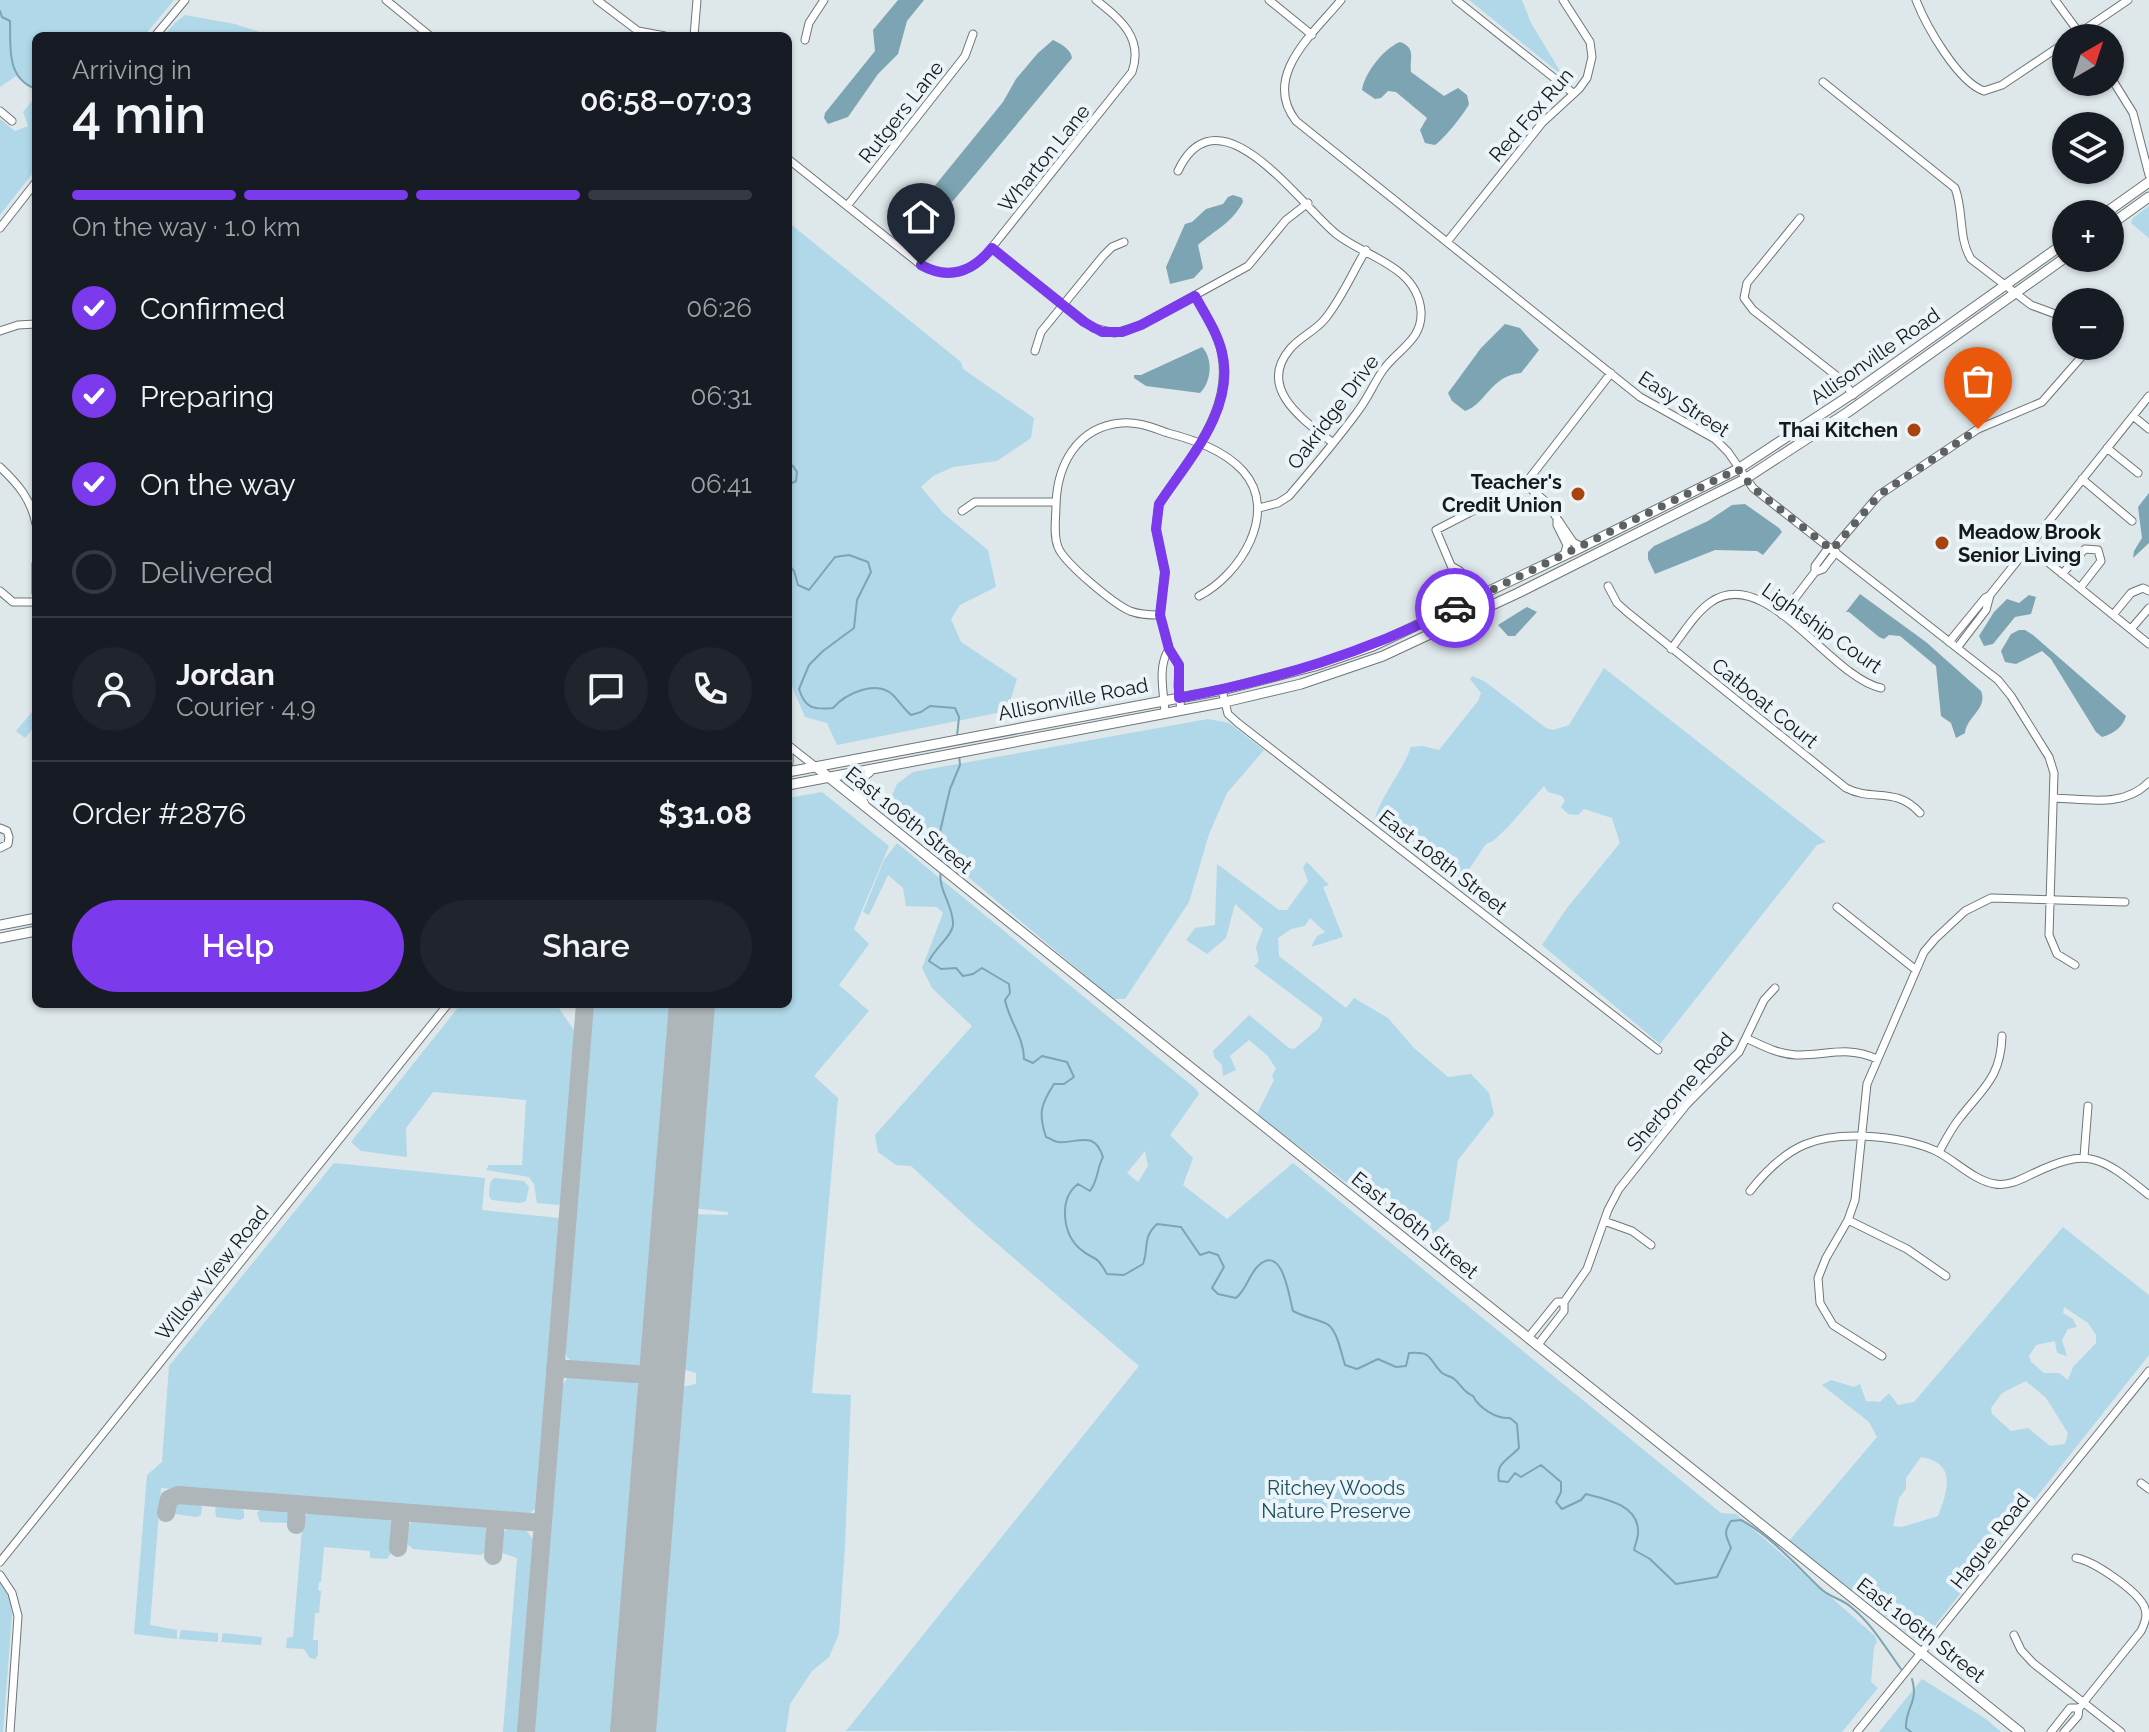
<!DOCTYPE html>
<meta charset="utf-8">
<style>
body{margin:0;font-family:Raleway,sans-serif;background:#20242c;color:#f1f3f6;height:100vh;display:flex;flex-direction:column;font-size:30px;white-space:nowrap}
*{box-sizing:border-box;margin:0}
p{font-size:26px;color:#9ea1a6}
.icon{flex:none;width:44px;height:44px;fill:none;stroke:currentColor;stroke-width:2;stroke-linecap:round;stroke-linejoin:round}
.map{position:relative;flex:1;overflow:hidden}
.details{position:absolute;left:32px;top:32px;width:760px;height:976px;display:flex;flex-direction:column;background:#171b24;border-radius:12px;box-shadow:0 2px 6px #0004}
.details>*{flex:none}
.needle{width:52px;rotate:39deg}
.tools{position:absolute;left:2052px;top:24px;display:grid;gap:16px}
.tools a{display:grid;place-items:center;width:72px;height:72px;border-radius:50%;background:#171b24;box-shadow:0 2px 6px #0004;font-size:40px}
.pin{position:absolute;display:grid;place-items:center;width:68px;height:68px;color:#fff;margin:-82px -34px;border-radius:50% 50% 50% 0;rotate:-45deg;box-shadow:0 0 8px #0007}
.pin .icon{rotate:45deg}
.courier{position:absolute;display:grid;place-items:center;width:80px;height:80px;margin:-40px;border:6px solid #7c3aed;border-radius:50%;background:#fff;color:#222;box-shadow:0 2px 10px #0007}
.head em{font-style:normal;font-weight:600}
.head div{display:flex;flex-direction:column-reverse}
.head{display:flex;align-items:center;justify-content:space-between;height:136px;padding:0 40px}
h1{font-size:52px;font-weight:600;line-height:60px}
.bar{display:grid;grid-template-columns:repeat(4,1fr);gap:12px 8px;align-content:center;height:96px;padding:0 40px}
.bar i{height:10px;border-radius:6px;background:#363941}
.bar .active{background:#7c3aed}
.bar p{grid-column:span 4}
.line{display:flex;align-items:center;gap:20px;padding:0 40px;border-top:2px solid #363941}
.line div{flex:1}
.round{display:grid;place-items:center;flex:none;width:84px;height:84px;border-radius:42px;background:#20242c}
ol{padding:0 40px;list-style:none}
li{display:flex;align-items:center;gap:24px;height:88px}
li p{margin-inline-start:auto}
li .icon{padding:8px;border-radius:50%;background:#7c3aed;color:#fff;stroke-width:4}
li:last-child{color:#9ea1a6}
li i{width:44px;height:44px;border:4px solid #363941;border-radius:50%}
.button{display:flex;gap:16px;margin-top:auto;padding:16px 40px}
.button a{flex:1;height:92px;border-radius:48px;background:#7c3aed;color:#fff;font-size:32px;font-weight:600;line-height:92px;text-align:center}
.button a+a{background:#20242c;color:#f1f3f6}
.map>svg:first-child{display:block}
.green{fill:#b0d8e8;fill-rule:evenodd}
.water{fill:#7da4b2}
.lines{fill:none;stroke-linecap:round;stroke-linejoin:round}
.stream{stroke:#7da4b2;stroke-width:2}
.taxiway{stroke:#afb6b9;stroke-width:18}
.runway{stroke:#afb6b9;stroke-width:46}
.minor-casing{stroke:#6d7679;stroke-width:9}
.major-casing{stroke:#6d7679;stroke-width:11}
.minor{stroke:#fff;stroke-width:7}
.major{stroke:#fff;stroke-width:9}
.done{stroke:#5c6163;stroke-width:8;stroke-dasharray:0 14.4}
.route{stroke:#7c3aed;stroke-width:10}
.poi-dot{fill:#a84410;stroke:#ebf4f8;stroke-width:3}
.labels{text-anchor:middle;stroke-width:8;stroke-linejoin:round;paint-order:stroke}
.street-label{font-size:20px;fill:#16191a;stroke:#ebf4f8}
.poi-label{font-size:20px;font-weight:bold;fill:#16191a;stroke:#ebf4f8;text-anchor:end}
.park-label{font-size:20px;fill:#1c5061;stroke:#ebf4f8}
</style>
<div class="map">
<svg width="2149" height="1732" viewBox="0 0 2149 1732">
<rect width="100%" height="100%" fill="#dee7ea"/>
<path class="green" d="M0,0H174L144,36H36V92L16,76L0,87Z
M1469,0H1522L1531,23L1563,76Z
M185,15L235,24L260,32L259,36H164L175,23Z
M36,96V169L0,215V119L15,131L28,126L23,112Z
M2149,206V238L2131,223L2133,218Z
M788,222L961,362L963,369L1034,418L1031,438L997,461L953,467L933,476L921,487L943,513L988,550L996,587L960,605L951,619L961,642L1017,679L1007,711L837,745L827,723L805,717L792,687L788,657Z
M1604,668L1826,842L1817,845L1660,1044L1542,945L1567,908L1620,843L1612,818L1584,809L1578,815L1568,814L1561,807L1565,801L1562,796L1548,792L1544,786L1507,828L1493,841L1486,844L1463,878L1452,879L1375,817C1384,792 1402,772 1411,747L1423,746L1439,750L1478,701L1481,693L1470,679L1472,676L1484,681L1546,728L1553,730L1569,725Z
M32,712L36,715V725L25,738L16,731Z
M1208,719L1229,723L1264,750L1227,793L1209,834L1189,902L1125,999H1113L909,827L890,800L897,784L913,772Z
M822,792L889,846L854,929L869,944L839,985L869,1011L814,1076L838,1098L812,1393L851,1395L845,1545L839,1634L829,1657L812,1671L790,1704L786,1732H649L676,1396L682,1387L696,1384V1373L686,1370L679,1359L690,1214L728,1215V1212L692,1208L691,1205L707,1004H788V798Z
M897,843L1196,1089L1199,1094L1170,1135L1193,1158L1183,1185L1227,1219L1293,1163L1721,1513L1736,1514L1875,1636L1877,1642L1874,1647L1871,1682L1878,1688L1842,1732L846,1731L1139,1366L972,1222L911,1166L896,1165L878,1152L875,1135L972,1026L932,988L922,968L943,913L937,907L906,906L903,888L888,875L869,915L863,912L884,860ZM1145,1151L1148,1166L1138,1182L1127,1173Z
M1307,862L1329,885L1323,887L1343,937L1311,947L1317,936L1325,932L1310,918L1305,926L1291,929L1278,938L1279,956L1346,1008L1354,998L1388,1018L1413,1047L1448,1077L1471,1074L1489,1093L1494,1114L1458,1160L1449,1220L1426,1239L1417,1237L1257,1114L1274,1080L1272,1075L1276,1069L1268,1056L1249,1040L1230,1056L1236,1070L1223,1076L1222,1065L1214,1057L1213,1051L1249,1015L1289,1048L1294,1049L1319,1028L1323,1018L1254,966L1259,961L1256,947L1263,929L1235,904L1226,938L1207,954L1186,940L1195,928L1215,925L1217,864L1279,910H1287L1308,881L1303,867Z
M461,1004H556L576,1033L563,1199L559,1205L537,1203L534,1184L529,1177L486,1170L489,1165H522L526,1100L433,1092L406,1128L407,1157L361,1151L351,1142Z
M591,1004H676L647,1355L641,1364L633,1368L574,1363L567,1357L563,1347Z
M334,1163L485,1178L482,1210L559,1218L561,1223L537,1508L525,1516L161,1488L150,1625L177,1630V1639L134,1634L147,1475L162,1462L169,1366Z
M494,1178L524,1181L529,1187L526,1201L520,1203L492,1200L489,1196L490,1183Z
M2063,1227L2149,1295V1355L1929,1633L1922,1639H1915L1789,1541L1877,1437L1869,1422L1822,1385L1831,1380L1854,1387L1860,1384L1866,1401L1880,1402L1889,1393L1898,1405L1914,1402ZM2064,1307L2088,1323L2096,1335V1343L2073,1367L2068,1380L2059,1373H2044L2031,1362L2029,1356L2036,1345L2055,1341L2057,1353L2067,1356L2062,1340L2068,1329L2077,1327L2073,1319L2063,1313ZM2026,1381L2046,1398L2068,1433L2065,1444L2050,1446L2028,1428L2011,1431L1992,1414L1991,1408L2002,1393ZM1921,1457C1957,1463 1948,1490 1938,1516L1902,1527L1893,1526L1899,1498L1906,1489V1478Z
M574,1375L633,1381L640,1385L644,1395L617,1732H533L561,1388L567,1378Z
M178,1502L198,1503L202,1507L201,1515L197,1517L174,1514L173,1506Z
M218,1505L240,1506L244,1511V1518L240,1520L216,1517L215,1508Z
M262,1508L288,1511L290,1517L288,1523L260,1522L257,1513Z
M309,1512L388,1518L394,1525L391,1553L387,1559L370,1558V1551L324,1547L321,1582H319L318,1590L321,1591L319,1613H315L313,1640H318V1655L315,1659L310,1658L304,1649L286,1648L287,1638L293,1637L303,1518Z
M413,1520L483,1526L489,1532L488,1550L481,1555L413,1549L405,1542L407,1526Z
M508,1528L525,1529L535,1542L520,1732H503L517,1558L502,1553V1534Z
M0,1582L11,1598L12,1615L3,1732H0Z
M181,1630L218,1633V1642L179,1639Z
M223,1633L262,1637L261,1645L221,1642Z
M1922,1679L1986,1719L2001,1732H1879Z"/>
<path class="water" d="M898,0H924L907,21L898,54L878,74L848,117L828,124L824,118L825,113L875,51L873,30Z
M1053,40C1061,44 1071,49 1072,58L953,201L940,206L928,196L933,188L1003,102L1016,79L1038,53Z
M1400,42C1417,48 1409,59 1411,72L1444,96L1458,88L1467,95L1469,104C1465,113 1444,139 1435,145L1425,143L1420,130L1427,118L1396,92L1388,91L1381,98L1375,99L1362,90C1364,74 1384,48 1400,42Z
M1233,195L1242,198L1243,202C1231,224 1216,229 1198,245L1203,268L1194,278L1170,284L1166,267L1185,224L1192,222L1206,209L1223,204L1228,197Z
M1505,324L1520,328L1539,350L1521,373C1490,376 1485,405 1465,411L1452,401L1448,393L1481,348Z
M1202,347C1213,358 1212,381 1200,393L1146,386L1134,378V375H1141Z
M2149,493V543L2133,558L2134,551L2142,538L2138,507Z
M1745,504L1779,528L1782,532L1763,555L1757,551L1715,550L1655,574L1648,559V552L1654,546L1708,521L1732,505Z
M1860,594L1926,642L1981,691C1988,709 1967,716 1965,733L1956,738L1951,723L1941,716L1936,666L1900,636L1889,635L1884,639L1879,637L1849,612H1846Z
M2029,595L2036,597L2031,614L2015,617L1993,644L1984,646L1979,636L1994,612L2007,599L2019,603Z
M1527,607L1537,612L1515,636H1508L1498,625Z
M2019,630H2025L2033,635L2126,716C2123,727 2113,734 2102,737L2096,732L2051,659L2042,651L2016,664L2005,662L2001,651L2011,634Z"/>
<g class="lines">
<path class="stream" d="M0,11L2,17L10,21C11,45 5,78 36,89
M788,464L793,466L797,472L796,481L788,485
M788,564L794,571L798,585L809,590L835,557L849,555L868,562L871,572L857,600L854,628L823,651L809,665L799,689C805,708 813,710 833,708C845,694 876,679 893,695C899,701 904,709 911,715L921,712L930,706L955,708L959,717L957,736
M942,863L943,852L939,836L950,789L960,765L959,754
M941,870C937,890 954,905 953,925C952,936 935,948 929,961L941,969L956,968L963,976L973,974L982,968L1009,984L1010,993L1005,1000C1009,1021 1024,1037 1024,1059L1033,1063L1042,1056L1067,1062L1074,1077L1064,1084H1054C1041,1104 1038,1113 1046,1137C1050,1138 1054,1142 1058,1142C1077,1144 1094,1129 1103,1157C1097,1168 1098,1181 1090,1191L1078,1184C1059,1198 1062,1232 1079,1248C1094,1262 1094,1251 1107,1274L1124,1275L1143,1264C1149,1248 1142,1238 1157,1224L1181,1227L1200,1255L1209,1252L1218,1255L1224,1267L1212,1288L1218,1294L1236,1298C1247,1289 1248,1276 1258,1266C1283,1243 1289,1297 1293,1311C1304,1317 1313,1318 1325,1323C1337,1327 1341,1353 1345,1365L1357,1369L1378,1359L1396,1367L1406,1366L1409,1353C1432,1351 1428,1358 1441,1372C1444,1375 1449,1376 1453,1378C1461,1384 1463,1392 1473,1396C1479,1408 1496,1419 1510,1418L1517,1424L1519,1448C1508,1460 1495,1463 1499,1481L1508,1482L1515,1473L1521,1477L1541,1465L1561,1482V1492L1556,1502L1562,1509L1581,1500L1586,1494C1606,1499 1637,1505 1638,1530C1639,1536 1635,1545 1634,1550L1650,1559L1676,1584L1717,1577L1731,1548C1726,1536 1723,1532 1731,1521L1741,1520C1771,1536 1796,1565 1820,1588C1830,1598 1841,1598 1851,1607C1872,1624 1885,1647 1901,1669
M1911,1732L1906,1728C1905,1708 1919,1702 1912,1679"/>
<path class="taxiway" d="M555,1368L662,1376
M166,1513L169,1499L178,1495L543,1523
M296,1525L297,1504
M398,1548L401,1512
M493,1556L496,1520
M526,1732L585,1004"/>
<path class="runway" d="M633,1732L692,1004"/>
<g class="minor-casing">
<path id="minor" d="M386,0L430,36
M597,0L638,31L665,36
M1269,0L1312,35
M1341,0C1314,33 1261,76 1296,121L1640,397L1715,439L1728,452L1753,488L1998,680L2011,696L2049,757L2054,773L2049,935L2057,954L2075,965
M1456,0L1573,93
M1916,0C1926,26 1958,82 1984,91L2002,85L2066,42
M2055,0L2083,38
M155,36L185,0
M694,36L697,0
M2072,38L2128,0
M805,40L809,23L824,0
M2110,76L2133,113L2149,175
M1823,82L1955,188C1964,211 1958,238 1971,259L2031,305L2066,318
M0,111L12,121
M788,159L921,265C944,278 967,275 985,256L1132,72C1144,38 1120,19 1096,0
M1178,171C1218,86 1299,203 1335,233C1364,257 1417,265 1421,311C1423,340 1398,349 1383,370C1374,383 1368,398 1358,411C1337,440 1313,468 1289,496L1278,503L1259,508
M847,206L965,56L973,34
M1800,218L1747,283L1744,298L1753,310L1843,381L1853,395
M0,228L36,182
M1447,242L1542,123L1579,89L1587,78L1592,57L1590,42L1563,0
M992,248L1093,328L1115,333L1141,325L1248,266L1286,220L1308,203
M0,331L18,325L36,324
M1035,351L1041,332L1103,256L1112,247L1124,242
M2133,416L2149,429
M1333,443C1305,421 1256,389 1290,349C1300,337 1315,331 1324,320C1341,300 1352,273 1366,250
M2107,448L2138,473
M0,467C18,484 31,499 36,524
M2082,479L2132,521
M1525,484L1546,502L1573,542L1582,547
M962,511L975,502H1056
M1557,518V525L1567,545L1564,556
M2028,546L2149,644
M1829,547L1815,566V572L1823,569L1836,552
M1832,550L1879,495L1978,429L2042,402L2091,346
M36,564V593
M1453,567L1460,571L1482,610
M2062,574L2085,549L2098,550L2101,561L2080,588
M1608,586L1617,603L1627,612L1846,788C1873,802 1896,786 1920,813
M0,591L13,602H36
M1990,595L2149,396
M1160,615C1150,615 1140,615 1130,611C1114,604 1064,563 1058,547C1053,534 1056,518 1056,505C1057,465 1077,427 1121,423C1137,421 1153,428 1168,433C1194,440 1224,450 1243,471C1280,512 1240,575 1199,596
M1472,615L1436,530L1525,484L1611,373
M1782,615L1815,572
M2113,615L2131,593L2143,588L2149,591
M2131,629L2149,608
M1949,642L1985,598L1990,595L1986,610L1957,648
M1671,649C1683,634 1695,613 1711,602C1766,564 1830,677 1881,688
M1222,690L1228,714L1238,723L1658,1050
M1181,710L1178,686L1179,665L1169,649L1160,615L1165,572L1156,529L1159,504C1191,455 1240,403 1218,340C1213,325 1203,310 1195,296
M1165,713C1164,693 1157,667 1169,649
M788,745L816,767
M2054,798C2087,799 2124,808 2149,782
M0,828L7,831L9,837L8,844L0,848
M1837,907L1916,970
M1748,1039C1763,1046 1778,1054 1796,1055C1827,1056 1846,1045 1877,1059
M1939,1152C1945,1141 1951,1129 1959,1119C1982,1089 2001,1078 2002,1036
M2084,1157L2088,1106
M1750,1191C1787,1144 1817,1132 1877,1137C1897,1139 1917,1142 1936,1151C1956,1161 1973,1180 1995,1184C2007,1186 2018,1181 2030,1175C2089,1146 2100,1156 2149,1195
M1848,1220L1907,1249L1946,1276
M1604,1221L1632,1231L1651,1245
M1564,1302L1587,1269L1608,1210L1619,1189L1687,1104L1739,1052L1764,1000L1775,988
M1528,1338L1557,1302H1564V1311L1537,1346
M1882,1356L1833,1325L1820,1303L1818,1278L1826,1258L1848,1220L1855,1200L1867,1084L1924,952L1935,939L1965,911L1991,898L2125,902
M2141,1483L2149,1489
M2076,1558C2094,1561 2136,1590 2144,1606C2148,1615 2145,1623 2141,1631L2079,1708
M0,1562L448,1004
M0,1575L12,1593L18,1616L10,1732
M2014,1635L2021,1650L2033,1663L2121,1732
M1857,1732L2149,1371
M2051,1732L2070,1708H2079L2078,1716L2064,1732"/>
</g>
<g class="major-casing">
<path id="major" d="M2104,214L2149,182
M2110,225L2149,197
M788,750V763
M816,767L2020,1732
M788,772L1222,690L1315,666L1373,646L1582,547L1738,469L1852,394L2066,242
M788,785L1225,702L1301,684L1383,656L1518,593L1745,479L1848,412L2066,257
M865,806C857,791 853,783 869,772
M0,925L36,918
M0,938L36,931"/>
</g>
<use href="#minor" class="minor"/>
<use href="#major" class="major"/>
</g>
<g class="lines">
<path class="done" d="M1455,608L1738,469L1753,488L1832,550L1879,495L1978,429"/>
<path class="route" d="M921,265C950,281 973,271 992,248L1084,322L1102,332H1122L1141,325L1195,296C1205,314 1217,332 1222,352C1236,409 1188,460 1159,504L1156,529L1165,572L1160,615L1169,649L1179,665V698C1280,679 1362,653 1455,608"/>
</g>
<g class="poi-dot">
<circle cx="1914" cy="430" r="8"/>
<circle cx="1578" cy="494" r="8"/>
<circle cx="1942" cy="543" r="8"/>
</g>
<g class="labels">
<g class="street-label">
<text transform="translate(901 112) rotate(-52)" y="7">Rutgers Lane</text>
<text transform="translate(1531 115) rotate(-49)" y="7">Red Fox Run</text>
<text transform="translate(1044 158) rotate(-51)" y="7">Wharton Lane</text>
<text transform="translate(1875 356) rotate(-35)" y="7">Allisonville Road</text>
<text transform="translate(1684 404) rotate(33)" y="7">Easy Street</text>
<text transform="translate(1333 412) rotate(-53)" y="7">Oakridge Drive</text>
<text transform="translate(1822 628) rotate(35)" y="7">Lightship Court</text>
<text transform="translate(1073 699) rotate(-11)" y="7">Allisonville Road</text>
<text transform="translate(1765 703) rotate(39)" y="7">Catboat Court</text>
<text transform="translate(909 820) rotate(39)" y="7">East 106th Street</text>
<text transform="translate(1443 862) rotate(38)" y="7">East 108th Street</text>
<text transform="translate(1680 1092) rotate(-49)" y="7">Sherborne Road</text>
<text transform="translate(1415 1225) rotate(39)" y="7">East 106th Street</text>
<text transform="translate(212 1273) rotate(-51)" y="7">Willow View Road</text>
<text transform="translate(1990 1541) rotate(-52)" y="7">Hague Road</text>
<text transform="translate(1921 1630) rotate(38)" y="7">East 106th Street</text>
</g>
<g class="poi-label">
<text x="1898" y="437">Thai Kitchen</text>
<text x="1562" y="489">Teacher's<tspan x="1562" dy="23">Credit Union</tspan></text>
<text x="1958" y="539" text-anchor="start">Meadow Brook<tspan x="1958" dy="23">Senior Living</tspan></text>
</g>
<g class="park-label">
<text x="1336" y="1495">Ritchey Woods<tspan x="1336" dy="23">Nature Preserve</tspan></text>
</g>
</g>
</svg>
<div class="tools">
<a><svg class="needle" viewBox="-14 -14 28 28"><path d="M0-13l5 13h-10z" fill="#e53935"/><path d="M0 13l5-13h-10z" fill="#9ea1a6"/></svg></a>
<a><svg class="icon" aria-label="layers" viewBox="0 0 24 24"><path d="M12 4l9 5-9 5-9-5zM3 14l9 5 9-5"/></svg></a>
<a>+</a>
<a>−</a>
</div>
<div class="pin" style="left:1978px;top:429px;background:#ea580c"><svg class="icon" aria-label="bag" viewBox="0 0 24 24"><path d="M5 8h14l-1 12H6zM9 8a3 3 0 0 1 6 0"/></svg></div>
<div class="pin" style="left:921px;top:265px;background:#1f2937"><svg class="icon" aria-label="home" viewBox="0 0 24 24"><path d="M3 11l9-7 9 7M6 9v11h12V9"/></svg></div>
<div class="courier" style="left:1455px;top:608px"><svg class="icon" aria-label="car" viewBox="0 0 24 24"><path d="M5 17H2v-5l4-1 3-4h7l3 4 3 1v5h-3M9 17h6M6 11h13"/><circle cx="7" cy="17" r="2"/><circle cx="17" cy="17" r="2"/></svg></div>
<section class="details">
<div class="head"><div><h1>4 min</h1><p>Arriving in</p></div><em>06:58–07:03</em></div>
<div class="bar"><i class="active"></i><i class="active"></i><i class="active"></i><i></i><p>On the way · 1.0 km</p></div>
<ol>
<li><svg class="icon" aria-label="check" viewBox="0 0 24 24"><path d="M5 12l5 5 9-10"/></svg>Confirmed<p>06:26</p></li>
<li><svg class="icon" aria-label="check" viewBox="0 0 24 24"><path d="M5 12l5 5 9-10"/></svg>Preparing<p>06:31</p></li>
<li><svg class="icon" aria-label="check" viewBox="0 0 24 24"><path d="M5 12l5 5 9-10"/></svg>On the way<p>06:41</p></li>
<li><i></i>Delivered</li>
</ol>
<div class="line" style="height:144px"><a class="round"><svg class="icon" aria-label="person" viewBox="0 0 24 24"><circle cx="12" cy="8" r="4"/><path d="M4 21q1-7 8-7t8 7"/></svg></a><div><b>Jordan</b><p>Courier · 4.9</p></div><a class="round"><svg class="icon" aria-label="chat" viewBox="0 0 24 24"><path d="M4 5h16v11H9l-5 4z"/></svg></a><a class="round"><svg class="icon" aria-label="phone" viewBox="0 0 24 24"><path d="M5 4h4l2 5-3 2q2 4 5 5l2-3 5 2v4C11 20 4 13 5 4z"/></svg></a></div>
<div class="line" style="height:104px"><div>Order #2876</div><b>$31.08</b></div>
<div class="button"><a>Help</a><a>Share</a></div>
</section>
</div>
